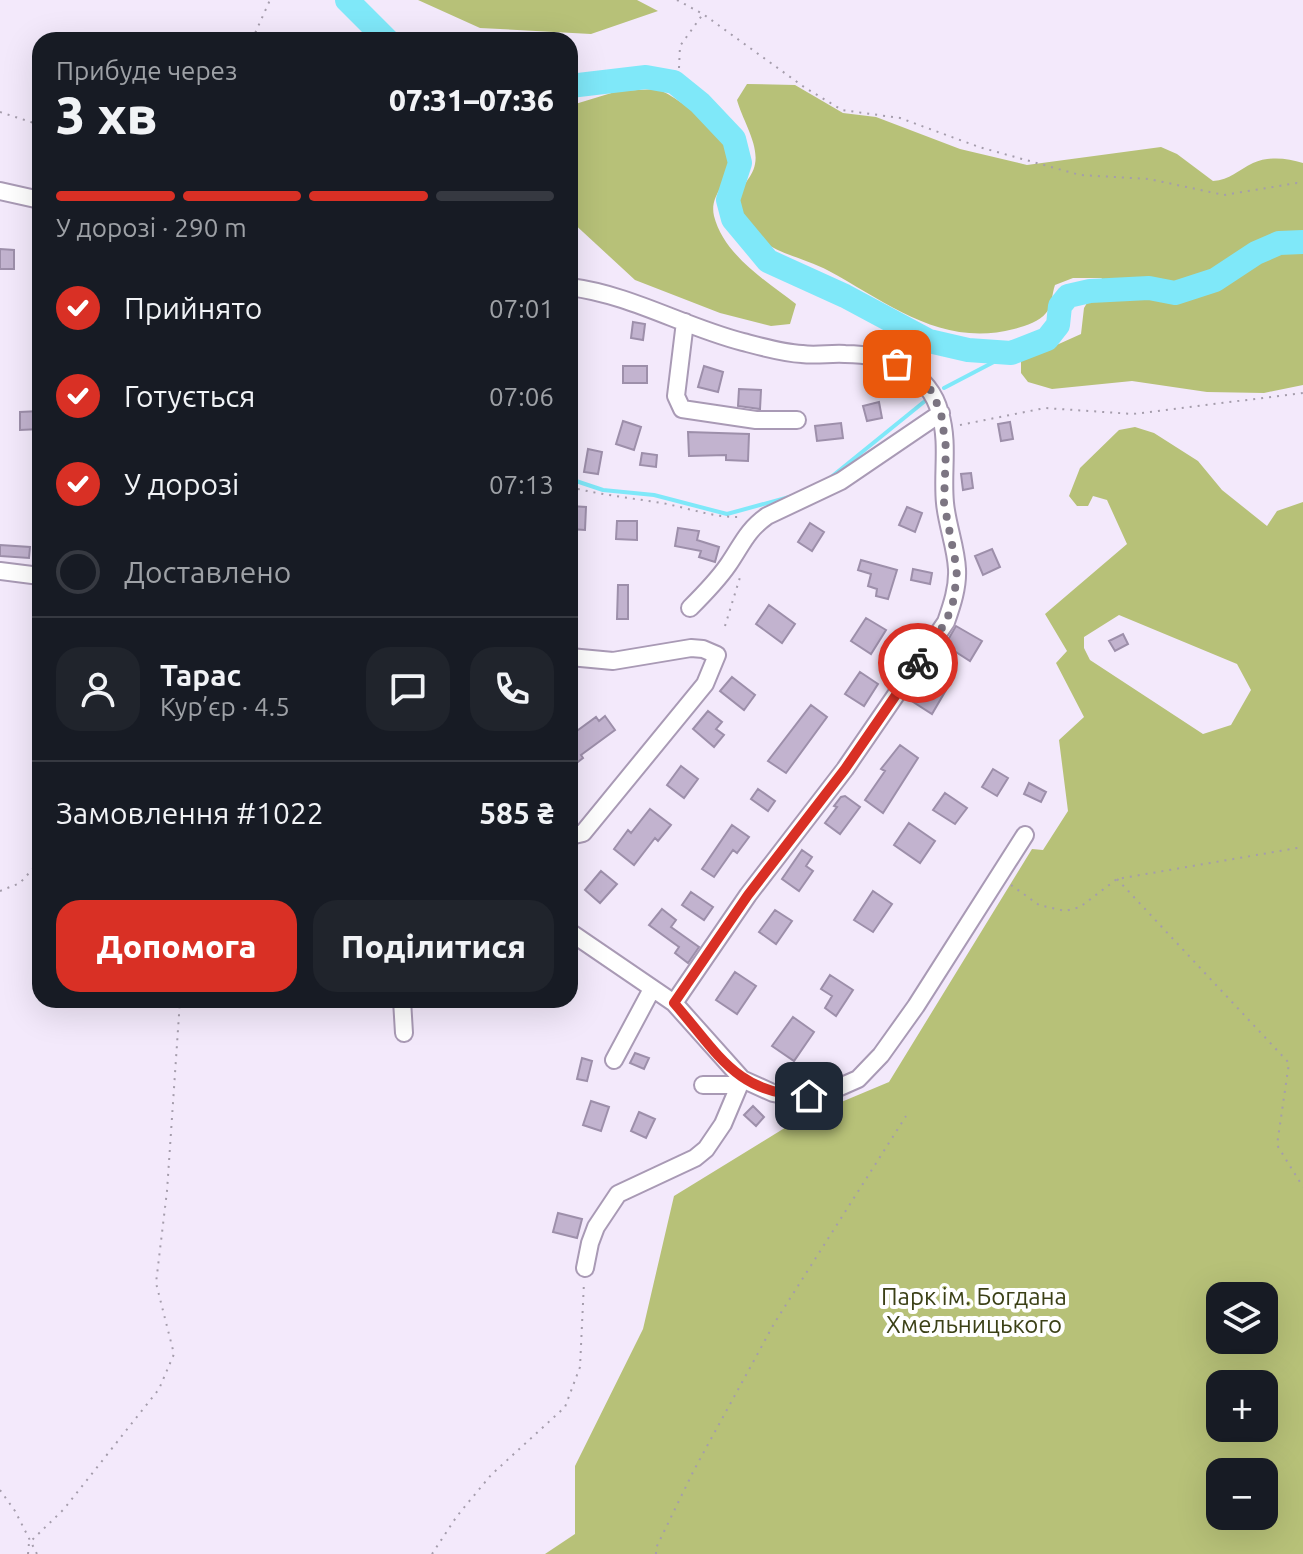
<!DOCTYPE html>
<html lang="uk">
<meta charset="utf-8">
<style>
body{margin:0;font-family:Ubuntu,sans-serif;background:#20242c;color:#f1f3f6;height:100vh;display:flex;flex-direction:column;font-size:30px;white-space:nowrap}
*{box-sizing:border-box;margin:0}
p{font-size:26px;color:#9ea1a6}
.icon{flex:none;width:44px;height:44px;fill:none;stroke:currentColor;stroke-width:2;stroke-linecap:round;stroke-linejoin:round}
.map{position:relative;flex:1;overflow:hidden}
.details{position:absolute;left:32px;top:32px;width:546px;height:976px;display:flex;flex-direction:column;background:#171b24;border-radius:24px;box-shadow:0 8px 32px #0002}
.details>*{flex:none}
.fabs{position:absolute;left:1206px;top:1282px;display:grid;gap:16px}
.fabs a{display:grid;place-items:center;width:72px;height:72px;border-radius:16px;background:#171b24;box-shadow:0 8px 32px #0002;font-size:40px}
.pin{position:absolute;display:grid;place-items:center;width:68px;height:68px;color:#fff;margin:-34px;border-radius:16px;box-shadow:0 4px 12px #0006}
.courier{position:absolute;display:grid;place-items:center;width:80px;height:80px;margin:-40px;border:6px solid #d93025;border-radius:50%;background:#fff;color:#222;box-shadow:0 2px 10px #0007}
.headline em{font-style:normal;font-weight:800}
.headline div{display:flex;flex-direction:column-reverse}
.headline{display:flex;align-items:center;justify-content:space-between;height:136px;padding:0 24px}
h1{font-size:52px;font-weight:800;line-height:60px}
.bar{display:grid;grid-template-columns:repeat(4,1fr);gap:12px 8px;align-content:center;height:96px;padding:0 24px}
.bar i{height:10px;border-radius:6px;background:#363941}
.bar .active{background:#d93025}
.bar p{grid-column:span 4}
.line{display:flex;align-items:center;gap:20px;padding:0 24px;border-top:2px solid #363941}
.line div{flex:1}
.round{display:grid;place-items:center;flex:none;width:84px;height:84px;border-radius:24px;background:#20242c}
ol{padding:0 24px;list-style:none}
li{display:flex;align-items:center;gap:24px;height:88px}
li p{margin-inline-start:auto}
li .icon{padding:8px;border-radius:50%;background:#d93025;color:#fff;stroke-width:4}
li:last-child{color:#9ea1a6}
li i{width:44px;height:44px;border:4px solid #363941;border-radius:50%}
.primary-button{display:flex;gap:16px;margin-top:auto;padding:16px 24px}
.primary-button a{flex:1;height:92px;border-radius:24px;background:#d93025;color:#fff;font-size:32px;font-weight:800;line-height:92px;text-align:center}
.primary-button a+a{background:#20242c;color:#f1f3f6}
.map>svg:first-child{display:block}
.green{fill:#b7c178;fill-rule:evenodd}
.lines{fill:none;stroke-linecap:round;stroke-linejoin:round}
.stream{stroke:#7fe8f9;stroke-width:4}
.river{stroke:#7fe8f9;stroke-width:24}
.building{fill:#c2b3cf;stroke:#9d8faa;stroke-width:2}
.minor-casing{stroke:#a99ab5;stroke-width:20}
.path{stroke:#a59dac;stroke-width:2;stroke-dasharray:2 6;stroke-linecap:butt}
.minor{stroke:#fff;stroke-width:16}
.done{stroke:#7c7582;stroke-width:8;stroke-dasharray:0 14.4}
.route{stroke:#d93025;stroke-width:10}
.labels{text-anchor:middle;stroke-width:8;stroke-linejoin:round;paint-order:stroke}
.park-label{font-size:24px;fill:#3b4016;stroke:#fff}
</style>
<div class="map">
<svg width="1303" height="1554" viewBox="0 0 1303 1554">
<rect width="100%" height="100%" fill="#f3e9fb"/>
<path class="green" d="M418,0H637L658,11L591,34L480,28Z
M747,84L795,85L843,113L876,117L960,149L1027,165L1161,147L1177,154L1213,181C1230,180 1238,170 1253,163C1269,156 1287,158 1303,163V385L1264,393L1207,392L1132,381L1052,389L1028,382L1021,373V361L1081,334L1084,308L1102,278H1073L1055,285C1052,293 1052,307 1046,313C1039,322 1025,326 1014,329C942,348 888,303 829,271C795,253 759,253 739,214C729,194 752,182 755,164C759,144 742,119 737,100Z
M657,89C679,97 733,138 731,164C729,182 709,195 714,216C724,255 766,281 796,304L790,324L771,326L720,313L635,280L570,220L572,105L618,91Z
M1135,427L1154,433L1198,461L1222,490L1267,526L1277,511L1303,502V1554H545L575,1534V1466L643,1329L674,1196L796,1121L889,1082L1032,849L1043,850L1068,811L1059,740L1084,717L1056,663L1067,651L1045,614L1127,544L1107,500L1093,496L1088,506H1077L1069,496L1080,468L1119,430ZM1119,615L1237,664L1251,690L1231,725L1203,734L1090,660L1084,648V637ZM1220,1296H1264V1340H1220ZM1264,1384V1428H1220V1384ZM1264,1472V1516H1220V1472Z"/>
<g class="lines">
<path class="stream" d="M944,388L1011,353
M830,478L925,401
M570,479L603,490L654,495L727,514L793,496"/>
<path class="river" d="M347,0L387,40
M570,86L646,77L674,82L700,103L734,139L740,163L728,200L733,219L768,261L845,296L929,341L968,350L1011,353L1047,339L1058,325L1060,306L1068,296L1090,291L1149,288L1175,293L1215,280L1256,253L1279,243L1303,242"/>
</g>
<path class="building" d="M0,249L14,250V269H0Z
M633,322L645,324L643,340L631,338Z
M623,366H647V383H623Z
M704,366L723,372L718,392L698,387Z
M739,389L761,390L760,409L738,406Z
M879,402L882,418L867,421L863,406Z
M40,411V429L20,430V412Z
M623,421L641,427L634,450L616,444Z
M1010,422L1013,439L1001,441L998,424Z
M841,423L843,438L817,441L815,426Z
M688,432L749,434L748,461L726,460V455L689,456Z
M588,449L602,452L598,474L584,472Z
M642,453L657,455L656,467L640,465Z
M971,473L973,488L963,490L961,474Z
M570,506L586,507L585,530L570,529Z
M907,507L922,513L915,532L899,525Z
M617,521H637V540L616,539Z
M810,523L824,532L812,551L798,542Z
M678,528L699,531L697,540L719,547L715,562L699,557L701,551L675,546Z
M0,545L30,547L29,558L0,556Z
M992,549L1000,567L983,575L975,556Z
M861,560L897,570L888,599L876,596L877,589L868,586L871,574L858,570Z
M913,569L932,573L930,584L911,580Z
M618,585H628V619H617Z
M769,605L795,624L782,643L756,624Z
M866,618L886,630L871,654L851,641Z
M916,625L926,631L916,646L907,640Z
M956,626L982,641L970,661L945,645Z
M1123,634L1128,644L1115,651L1109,641Z
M860,672L878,684L864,706L845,694Z
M732,677L755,695L744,710L720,691Z
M924,677L946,690L932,714L910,700Z
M811,705L827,717L786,773L768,761Z
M708,711L722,722L716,729L724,735L714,747L693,729Z
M605,716L615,730L581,755L583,758L570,768V736L596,717L599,721Z
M900,745L918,758L883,813L865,800L885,771L881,769Z
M681,766L698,779L684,798L667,785Z
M993,769L1008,778L997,796L982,787Z
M1029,783L1046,792L1041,802L1024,794Z
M758,789L775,801L768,811L751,799Z
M945,793L967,808L955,824L933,810Z
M845,796L860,807L840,834L825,823L837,807L834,806L841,797Z
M650,809L671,825L658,841L655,838L634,865L614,849L628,830L631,833Z
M909,823L935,841L920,863L894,845Z
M732,825L749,837L737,853L733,850L714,877L702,869Z
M802,850L812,857L806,866L813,871L799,891L782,879Z
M601,871L617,884L600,903L585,890Z
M873,891L892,904L873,932L854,920Z
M691,892L713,907L704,920L682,905Z
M662,909L676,920L671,927L699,947L688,963L675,953L679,947L649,925Z
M775,910L792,921L776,944L759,932Z
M735,972L756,986L737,1014L716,1000Z
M830,975L853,990L836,1016L825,1008L832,996L821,989Z
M793,1017L814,1032L794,1061L772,1046Z
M635,1053L649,1058L644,1069L630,1063Z
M582,1058L592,1061L587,1081L577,1079Z
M591,1101L609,1107L601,1131L583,1125Z
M753,1106L764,1117L756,1126L744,1115Z
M639,1112L655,1119L646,1138L631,1131Z
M558,1213L582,1219L577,1238L553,1232Z"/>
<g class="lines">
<g class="minor-casing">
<path id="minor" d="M0,191L40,200
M570,287C632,295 684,327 743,342C762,347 783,353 802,354C816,356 831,353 845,354C886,354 929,371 940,413C949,443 942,473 945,503C947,525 956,547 957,569C958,587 952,605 946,622L845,769L748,895L674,1003
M685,322L676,396L682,409L756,420H797
M0,571L40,576
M690,608C704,594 717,581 728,565C742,545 746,531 767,516L841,481L941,413
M570,657L613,661L691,648L703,649L717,655L705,684L583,833L570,836
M570,932L674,1003L742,1079L773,1093L789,1096L824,1094L858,1079L881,1055L916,1006L1025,835
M402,1000L404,1033
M614,1060L652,989
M703,1085H739
M585,1268L590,1243L596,1227L618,1194L695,1158L706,1149L723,1124L742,1079"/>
</g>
<path class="path" d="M677,0L703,14L804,87L842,110L900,118L979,147L1080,175L1149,179L1224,195L1297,183L1303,184
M252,40L270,0
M679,68L680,46L703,14
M0,112L40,125
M960,425L1045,408L1133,414L1303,393
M570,487C601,495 631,498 662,503C689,508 714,518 741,517
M725,626L741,574
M1117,879L1289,1063L1277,1145L1303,1187
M1011,885L1039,905L1065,911L1080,907L1117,879L1303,847
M0,891L20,883L40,861
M0,1490L15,1511L37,1554
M28,1554L29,1543L64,1509L159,1389L174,1354L156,1283L167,1191L180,1000
M432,1554L457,1516L491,1475L565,1407L580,1367L584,1282
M656,1554V1548L694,1470L775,1322L906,1116"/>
<use href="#minor" class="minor"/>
</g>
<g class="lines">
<path class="done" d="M897,364L921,378L932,392L941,413L946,448L944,503L957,570L954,599L946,622L918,663"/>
<path class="route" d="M809,1096C736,1095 718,1053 674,1003L748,895L845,769L918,663"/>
</g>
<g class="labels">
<g class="park-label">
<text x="974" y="1305">Парк ім. Богдана<tspan x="974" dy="28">Хмельницького</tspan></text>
</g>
</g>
</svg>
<div class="fabs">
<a><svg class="icon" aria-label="layers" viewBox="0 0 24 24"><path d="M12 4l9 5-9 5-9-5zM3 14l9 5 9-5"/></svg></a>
<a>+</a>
<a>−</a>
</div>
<div class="pin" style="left:897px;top:364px;background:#ea580c"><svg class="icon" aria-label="bag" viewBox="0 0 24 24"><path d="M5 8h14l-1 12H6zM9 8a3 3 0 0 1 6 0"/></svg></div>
<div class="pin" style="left:809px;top:1096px;background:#1f2937"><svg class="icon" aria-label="home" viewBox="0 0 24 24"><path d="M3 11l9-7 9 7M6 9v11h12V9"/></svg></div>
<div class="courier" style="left:918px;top:663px"><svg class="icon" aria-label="bike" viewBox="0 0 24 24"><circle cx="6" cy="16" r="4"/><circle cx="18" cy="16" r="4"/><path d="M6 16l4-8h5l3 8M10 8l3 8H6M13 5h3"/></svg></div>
<section class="details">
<div class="headline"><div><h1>3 хв</h1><p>Прибуде через</p></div><em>07:31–07:36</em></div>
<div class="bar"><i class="active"></i><i class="active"></i><i class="active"></i><i></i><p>У дорозі · 290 m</p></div>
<ol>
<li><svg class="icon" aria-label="check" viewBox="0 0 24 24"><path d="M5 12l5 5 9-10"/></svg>Прийнято<p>07:01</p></li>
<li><svg class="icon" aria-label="check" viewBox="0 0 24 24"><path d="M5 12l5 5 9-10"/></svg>Готується<p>07:06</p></li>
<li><svg class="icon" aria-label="check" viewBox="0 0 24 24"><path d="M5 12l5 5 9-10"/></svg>У дорозі<p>07:13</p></li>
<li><i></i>Доставлено</li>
</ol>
<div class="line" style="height:144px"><a class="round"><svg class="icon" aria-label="person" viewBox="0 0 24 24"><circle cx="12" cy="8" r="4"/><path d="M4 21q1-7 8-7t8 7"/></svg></a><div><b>Тарас</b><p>Кур’єр · 4.5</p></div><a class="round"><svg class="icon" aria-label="chat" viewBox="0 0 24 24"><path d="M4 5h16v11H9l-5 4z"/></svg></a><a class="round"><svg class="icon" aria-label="phone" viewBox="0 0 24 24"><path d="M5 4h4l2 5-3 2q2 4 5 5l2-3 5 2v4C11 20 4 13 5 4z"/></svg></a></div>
<div class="line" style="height:104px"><div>Замовлення #1022</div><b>585 ₴</b></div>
<div class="primary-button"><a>Допомога</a><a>Поділитися</a></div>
</section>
</div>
